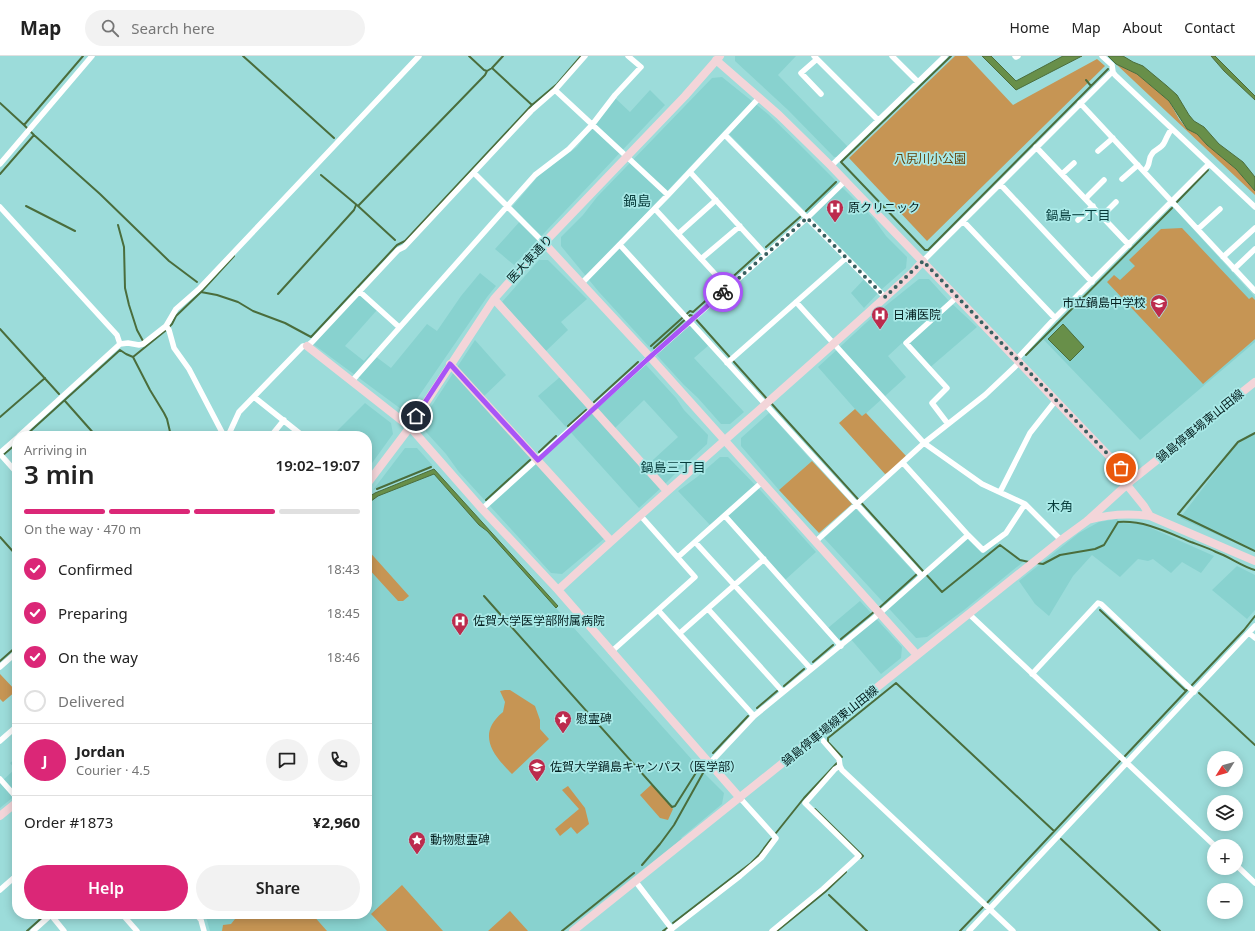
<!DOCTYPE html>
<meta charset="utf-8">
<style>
body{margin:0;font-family:"Noto Sans","Noto Sans JP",sans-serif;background:#f2f2f2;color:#222;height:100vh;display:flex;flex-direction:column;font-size:15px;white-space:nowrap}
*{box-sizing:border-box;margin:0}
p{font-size:13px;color:#767676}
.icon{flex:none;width:22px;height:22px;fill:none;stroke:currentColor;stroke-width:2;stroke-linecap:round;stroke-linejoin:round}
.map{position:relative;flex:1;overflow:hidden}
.sheet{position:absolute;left:12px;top:375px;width:360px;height:488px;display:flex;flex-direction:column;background:#fff;border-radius:16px;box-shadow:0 2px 10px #0003}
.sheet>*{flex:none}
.needle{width:26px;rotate:233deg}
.controls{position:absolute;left:1207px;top:695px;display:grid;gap:8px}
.controls a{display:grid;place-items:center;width:36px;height:36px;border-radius:50%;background:#fff;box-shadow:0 2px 10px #0003;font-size:20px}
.pin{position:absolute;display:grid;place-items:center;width:34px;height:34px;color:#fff;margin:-17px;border:2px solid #fff;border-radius:50%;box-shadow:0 1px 4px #0007}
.courier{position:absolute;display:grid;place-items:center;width:40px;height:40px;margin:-20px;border:3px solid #a855f7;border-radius:50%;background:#fff;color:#222;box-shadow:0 1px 5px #0007}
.summary em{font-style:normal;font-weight:600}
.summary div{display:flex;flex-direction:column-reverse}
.summary{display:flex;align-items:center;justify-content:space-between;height:68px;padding:0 12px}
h1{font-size:26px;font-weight:600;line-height:30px}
.bar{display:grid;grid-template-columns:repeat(4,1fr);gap:6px 4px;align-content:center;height:48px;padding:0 12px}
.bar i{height:5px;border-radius:3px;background:#e0e0e0}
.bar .selected{background:#db2777}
.bar p{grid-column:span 4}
.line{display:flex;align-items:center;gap:10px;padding:0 12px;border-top:1px solid #e0e0e0}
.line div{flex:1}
.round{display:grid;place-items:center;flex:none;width:42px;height:42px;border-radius:21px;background:#f2f2f2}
ol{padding:0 12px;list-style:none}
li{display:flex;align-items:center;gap:12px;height:44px}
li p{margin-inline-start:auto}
li .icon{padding:4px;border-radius:50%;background:#db2777;color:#fff;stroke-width:4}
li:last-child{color:#767676}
li i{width:22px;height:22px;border:2px solid #e0e0e0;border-radius:50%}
.cta{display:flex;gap:8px;margin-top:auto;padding:8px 12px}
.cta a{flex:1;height:46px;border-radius:24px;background:#db2777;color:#fff;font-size:16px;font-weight:600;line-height:46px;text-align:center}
.cta a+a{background:#f2f2f2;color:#222}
header{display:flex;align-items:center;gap:24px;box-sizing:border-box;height:56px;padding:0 20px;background:#fff;border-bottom:1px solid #e0e0e0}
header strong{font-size:19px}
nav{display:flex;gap:22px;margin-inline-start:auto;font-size:14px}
.search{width:280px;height:36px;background:#f2f2f2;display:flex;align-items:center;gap:10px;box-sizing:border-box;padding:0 14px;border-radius:22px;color:#767676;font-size:15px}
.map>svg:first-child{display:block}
.built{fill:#88d2cf}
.green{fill:#c69554}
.water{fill:#688f49;stroke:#4a6d3c}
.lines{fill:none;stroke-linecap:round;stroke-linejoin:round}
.stream{stroke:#4a6d3c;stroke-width:2}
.street{stroke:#fff;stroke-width:5.5}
.secondary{stroke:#f3d5d9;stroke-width:8}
.done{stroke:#396060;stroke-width:4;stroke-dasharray:0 7.2}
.route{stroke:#a855f7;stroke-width:5}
.labels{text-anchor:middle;stroke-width:3.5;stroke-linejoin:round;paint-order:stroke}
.park-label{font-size:12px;fill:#644107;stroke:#a9e9e7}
.poi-label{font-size:12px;fill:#041e1e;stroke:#a9e9e7;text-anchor:start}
.street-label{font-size:12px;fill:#041e1e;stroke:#a9e9e7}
.neighbourhood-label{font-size:13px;fill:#073c3b;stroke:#a9e9e7}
.quarter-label{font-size:14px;fill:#073c3b;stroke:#a9e9e7}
</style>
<header>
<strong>Map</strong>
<div class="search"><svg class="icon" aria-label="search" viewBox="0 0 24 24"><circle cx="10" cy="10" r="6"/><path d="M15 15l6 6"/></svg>Search here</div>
<nav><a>Home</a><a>Map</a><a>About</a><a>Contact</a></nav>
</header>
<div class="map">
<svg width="1255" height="875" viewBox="0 0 1255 875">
<rect width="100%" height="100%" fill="#9cdcda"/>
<path class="built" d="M735,0H796L778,19L848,91L838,101H834L788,54L735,5Z
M722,21L768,58L802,91L873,162L886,180L907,201L906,212L882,233L864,252L851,237L868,219L725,74L616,189L709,289L694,302L744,356L730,368H721L698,342L684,329L599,236L561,190V181L583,159L597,141L712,22Z
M650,34L665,49L514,209L495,193L523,162L512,151L540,118L577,91L615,42L630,56Z
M1173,151L1255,241V286L1140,384L1043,283Z
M539,204H548L587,243L561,266L568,274L546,295L502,246Z
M480,217L496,230L487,241L412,350L401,353L313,288L359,239L377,254L345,290L364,305L371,297L391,312L427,268L437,275L461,240Z
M919,223H929L948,244L977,271L927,314L902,287L888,300L906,321L862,361L818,311L879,255Z
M475,284L506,319L480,344L605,482L562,518L551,517L459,416L446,398L426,376L425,360Z
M646,309L676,342L684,354L708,379L707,388L680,413L661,432L639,452L538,340L560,321L643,413L678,381L644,344L615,372L597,352Z
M365,347L391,367L393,378L367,414V380H332Z
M769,357L812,405L779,434L741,390V382Z
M1255,377V496L1180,462L1237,388Z
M405,392H417L433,410L373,434Z
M720,401H728L762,436L816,496L785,524L725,456L710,469L678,435L697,421Z
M434,418L479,469L487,475L703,716L724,737L722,748L681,782L682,783L564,875H210L205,858H367V448L378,440Z
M856,453L921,524L967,482L983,497L996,487L1023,506L964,554L927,581L916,582L824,482Z
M1117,463L1121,467L1142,468L1214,500L1201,517L1182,506L1171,517L1153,503L1148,505L1138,503L1120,521L1092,499L1073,520L1049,560L1035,548L1019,525L1079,477L1099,466Z
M1237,510L1255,519V554L1247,563L1212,534Z
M860,545L902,591L901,602L881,618L849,581L841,587L828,572Z
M17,701V738L0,752V724L2,725L15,713L10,707Z"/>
<path class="green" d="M955,0H967L1013,49L1097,3L1105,10L927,185L849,102Z
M1116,8L1137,18L1169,45L1179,63L1187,73L1197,78L1207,89L1236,113L1255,135V139Z
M1182,172L1249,243L1252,241L1255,244V283L1203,328L1107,226L1114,219L1120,224L1135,210L1129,204L1161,173Z
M855,353L862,360L866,357L907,401L888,417L885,418L839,367Z
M812,405L852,448L819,477L779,434Z
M367,493L409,540L403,545H398L367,511Z
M0,618L16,635L3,646L0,643Z
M505,634H510L535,650L540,664V673L549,683L512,718C493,699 476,678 503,656L505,646L500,635Z
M652,728L673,753L668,764L660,762L640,739Z
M568,730L585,752L589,768L577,778L571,771L560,780L555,773L579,753L562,734Z
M402,829L443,875H387L371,858Z
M510,855L528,875H488Z
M239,858H242L244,860L246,858H312L327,875H222L223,869L231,868Z"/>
<path class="water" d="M982,0H991L1016,25L1063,0H1082L1016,34Z
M1108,0H1123L1133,6L1143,10L1167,30L1177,39L1189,59L1194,65L1204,71L1219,88L1243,106L1255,121V135L1236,113L1207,89L1197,78L1187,73L1169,45L1137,18L1116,8Z
M1211,0H1215L1255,40V44L1224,15Z
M1063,268L1084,291L1070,305L1048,283Z
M434,413L558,550L556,552L487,475L479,469L434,418L378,440L367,448V442L375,437Z"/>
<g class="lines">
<path class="stream" d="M243,0L334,82
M469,0L484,14L487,15L492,12L532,49
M951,0L841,106L925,194H928L1108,13
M492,12L503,0
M1086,24L1091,30
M0,47L24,69
M34,79L100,138L169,205L197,226
M0,118L34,79L24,69L83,0
M321,119L358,150L395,184
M1177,146L1208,114
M26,150L75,175
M358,150L485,19L487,15
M806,155L836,126
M118,169L124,191L125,232L129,249L137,274L143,285
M766,191L800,161
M727,226L759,197
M201,236L234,200
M278,238L354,154L356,149
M0,273L59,338
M651,290L690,255L693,256L721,231
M654,292L690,259L693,260L768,344
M1026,299L1172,152
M133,301L165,275L172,268L176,260L201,236L217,239L238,246L253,255L285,267L311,281L397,189L405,185L532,49L557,28L581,0
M65,345L96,380
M594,346L638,306
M771,347L942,536L1000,489L1020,504L1029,506
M0,361L45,322
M568,370L586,354
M1255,377L1238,386L1178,458L1255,495
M25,380L120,294L126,298L133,301L150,334L164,357L167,363L171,380
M539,396L556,380
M2,400L17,387
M377,433L431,411
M486,444L530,404
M0,481L17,500
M1036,507L1043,508L1060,499L1095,493L1104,489L1118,466C1144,464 1167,476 1191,486C1199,489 1208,492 1216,496C1230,501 1241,510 1255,514
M484,540L672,751L675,750L699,712
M878,553L918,517
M1100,554L1186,635
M841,583L875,555
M0,605L17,590
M813,606L833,589
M1192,629L1244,574L1255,560
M784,630L804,613
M1199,637L1255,689
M757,652L777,635
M713,697L748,660
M1125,700L1187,634
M842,701L828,686V682L896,627L1054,775
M815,753L863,800L861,802
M776,777L804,742L837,707
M1061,783L1160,875
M642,809L660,788L674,769L703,717
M829,839L867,875
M987,847L1120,705
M673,867L751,807L759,799L771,783
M27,875L46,858
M562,875L634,817
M663,875L667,872
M777,875L825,836L846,816
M960,875L983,851"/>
<path class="street" d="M814,0L878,64
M892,0L918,26
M1015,0L1016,1L1018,0
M1102,0L1112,9L1113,16
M817,3L801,17L821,38
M555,34L668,139
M1080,47L1255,235
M725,79L885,241
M1036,91L1129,189
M1098,95L1113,82
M0,108L92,0
M831,110L945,0
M1144,115C1152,108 1147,104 1152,98C1155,93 1161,93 1164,87C1167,82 1167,78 1172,73
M690,116L765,198
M474,117L544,187
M1062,118L1074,107
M1122,123L1138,109
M1000,128L1092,226
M1086,143L1088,140L1104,124
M0,151L117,279L120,288
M655,153L728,232
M1102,160L1116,146
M1078,164L1093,150
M963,165L1055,262
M1198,173L1220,153
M678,178L716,144
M620,189L921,519
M1223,201L1255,172
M701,203L740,170
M923,205L1110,18L1113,16L1115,19L1255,151
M1234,213L1255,193
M582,227L668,139L759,42
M359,235L399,271
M796,246L924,387L982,428L1025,448L1061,484
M166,270L169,274L174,292L189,313L224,380
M1017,303L1055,262L1209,108
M727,307L846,202
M352,325L535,119L569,93L592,69L615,39L641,11L628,0
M254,341L303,380
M948,368L932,347L947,332L906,287L957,241
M19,380L120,288L128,287L139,289L143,288L166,270L176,253L200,232L419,0
M228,380L239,356L303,290H307L312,286L398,194L404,191L531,55L555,34L585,0
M271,380L284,364
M0,397L17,382
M0,398L17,417
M903,407L968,479L983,494L1006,477L1025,448
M1000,436L1030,377L1056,344
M482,453L650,301L807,162L845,125
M725,460L841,590
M695,486L811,613
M815,486L924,387L985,339L1020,306
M678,501L761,427
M708,553L783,636
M658,554L754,660
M969,558L1215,790
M680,577L764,503
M1249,577L1255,582
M611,596L695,521L640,459
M0,611L17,596
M1032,618L1098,547L1101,548L1194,636
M818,679L839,703L840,710L842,714L1013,875
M0,685L17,670
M710,707L754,660L880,557L968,479
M0,723L17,742
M1236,809L1255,827
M636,826L672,873
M0,834L17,819
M122,858L137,875
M196,858L201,864L204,875
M51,859L64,875
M33,875L52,858
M669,875L740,820L761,802L776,782L740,742
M772,875L823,833L859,800L805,747L835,713L840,710
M969,875L1255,570"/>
<path class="secondary" d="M716,4L779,59L831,110L1132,424
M544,187L650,301L917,599
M494,243L667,435
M307,290L410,371L482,453L558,534L740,742
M450,308L611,485
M367,428L410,371L494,243L544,187L685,40L720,0
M1127,429L1144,450L1150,460
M1088,464C1109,458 1128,457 1150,460L1255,505
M558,534C674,427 795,324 912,217L923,205
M0,760L17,746
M573,875L1061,484L1087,465L1132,424L1255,326"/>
</g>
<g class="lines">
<path class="done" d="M723,236L807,162L885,241L923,205L1121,412"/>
<path class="route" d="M416,360L450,308L538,404L650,301L723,236"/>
</g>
<defs>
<g id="hospital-pin" transform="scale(0.9)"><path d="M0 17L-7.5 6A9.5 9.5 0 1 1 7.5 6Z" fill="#bc2b4d" stroke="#a9e9e7"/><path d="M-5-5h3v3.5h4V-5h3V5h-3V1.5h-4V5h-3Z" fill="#fff"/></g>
<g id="school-pin" transform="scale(0.9)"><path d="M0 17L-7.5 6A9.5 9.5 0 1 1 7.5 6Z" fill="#bc2b4d" stroke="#a9e9e7"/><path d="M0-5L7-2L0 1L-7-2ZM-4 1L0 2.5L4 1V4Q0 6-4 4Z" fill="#fff"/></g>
<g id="sight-pin" transform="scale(0.9)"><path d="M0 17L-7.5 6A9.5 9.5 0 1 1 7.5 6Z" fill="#bc2b4d" stroke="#a9e9e7"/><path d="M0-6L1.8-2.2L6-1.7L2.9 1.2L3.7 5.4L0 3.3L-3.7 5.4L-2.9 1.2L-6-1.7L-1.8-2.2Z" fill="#fff"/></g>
<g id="university-pin" transform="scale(0.9)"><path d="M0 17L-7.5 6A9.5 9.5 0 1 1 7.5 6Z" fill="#bc2b4d" stroke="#a9e9e7"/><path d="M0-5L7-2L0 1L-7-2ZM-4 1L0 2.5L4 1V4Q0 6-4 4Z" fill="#fff"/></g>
</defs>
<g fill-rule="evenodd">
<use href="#hospital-pin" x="835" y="152"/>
<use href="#school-pin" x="1159" y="247"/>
<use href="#hospital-pin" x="880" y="259"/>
<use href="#hospital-pin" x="460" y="565"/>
<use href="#sight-pin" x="563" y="663"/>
<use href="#university-pin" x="537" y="711"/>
<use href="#sight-pin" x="417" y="784"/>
</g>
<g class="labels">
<g class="park-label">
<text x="930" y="107">八尻川小公園</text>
</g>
<g class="poi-label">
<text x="848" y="156">原クリニック</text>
<text x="1146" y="251" text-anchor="end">市立鍋島中学校</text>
<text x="893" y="263">日浦医院</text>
<text x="473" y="569">佐賀大学医学部附属病院</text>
<text x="576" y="667">慰霊碑</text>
<text x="550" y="715">佐賀大学鍋島キャンパス（医学部）</text>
<text x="430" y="788">動物慰霊碑</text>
</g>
<g class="street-label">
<text transform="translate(530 203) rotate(-47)" y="4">医大東通り</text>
<text transform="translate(1200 370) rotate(-39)" y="4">鍋島停車場東山田線</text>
<text transform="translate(830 670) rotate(-39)" y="4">鍋島停車場線東山田線</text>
</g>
<g class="neighbourhood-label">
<text x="1078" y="164">鍋島一丁目</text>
<text x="673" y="416">鍋島三丁目</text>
<text x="1060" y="455">木角</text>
</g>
<g class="quarter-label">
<text x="637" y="150">鍋島</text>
</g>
</g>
</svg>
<div class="controls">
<a><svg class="needle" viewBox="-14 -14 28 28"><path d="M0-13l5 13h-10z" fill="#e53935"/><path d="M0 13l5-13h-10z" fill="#767676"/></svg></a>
<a><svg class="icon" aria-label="layers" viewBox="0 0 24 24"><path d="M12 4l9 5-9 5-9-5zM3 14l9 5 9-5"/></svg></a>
<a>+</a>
<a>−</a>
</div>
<div class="pin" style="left:1121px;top:412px;background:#ea580c"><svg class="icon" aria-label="bag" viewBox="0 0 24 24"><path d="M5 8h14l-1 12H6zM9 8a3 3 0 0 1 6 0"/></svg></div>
<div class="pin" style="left:416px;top:360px;background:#1f2937"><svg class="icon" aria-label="home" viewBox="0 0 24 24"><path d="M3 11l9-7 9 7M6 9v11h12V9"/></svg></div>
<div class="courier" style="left:723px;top:236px"><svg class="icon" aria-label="bike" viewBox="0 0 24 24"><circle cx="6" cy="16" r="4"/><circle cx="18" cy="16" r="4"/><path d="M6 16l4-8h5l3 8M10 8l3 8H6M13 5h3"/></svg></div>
<section class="sheet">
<div class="summary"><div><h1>3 min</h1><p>Arriving in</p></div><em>19:02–19:07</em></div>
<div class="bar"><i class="selected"></i><i class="selected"></i><i class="selected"></i><i></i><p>On the way · 470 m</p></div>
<ol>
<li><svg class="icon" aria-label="check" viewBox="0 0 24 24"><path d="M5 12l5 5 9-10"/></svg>Confirmed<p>18:43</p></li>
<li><svg class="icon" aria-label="check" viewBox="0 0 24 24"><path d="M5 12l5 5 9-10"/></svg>Preparing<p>18:45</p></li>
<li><svg class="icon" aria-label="check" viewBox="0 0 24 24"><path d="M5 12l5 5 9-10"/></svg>On the way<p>18:46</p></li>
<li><i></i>Delivered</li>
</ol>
<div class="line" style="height:72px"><b class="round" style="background:#db2777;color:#fff">J</b><div><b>Jordan</b><p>Courier · 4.5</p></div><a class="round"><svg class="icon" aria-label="chat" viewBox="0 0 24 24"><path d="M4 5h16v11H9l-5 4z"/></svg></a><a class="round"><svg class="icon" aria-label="phone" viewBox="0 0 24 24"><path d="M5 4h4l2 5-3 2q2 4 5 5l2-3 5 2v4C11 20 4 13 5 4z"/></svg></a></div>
<div class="line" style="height:52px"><div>Order #1873</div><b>¥2,960</b></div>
<div class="cta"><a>Help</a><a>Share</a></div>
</section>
</div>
